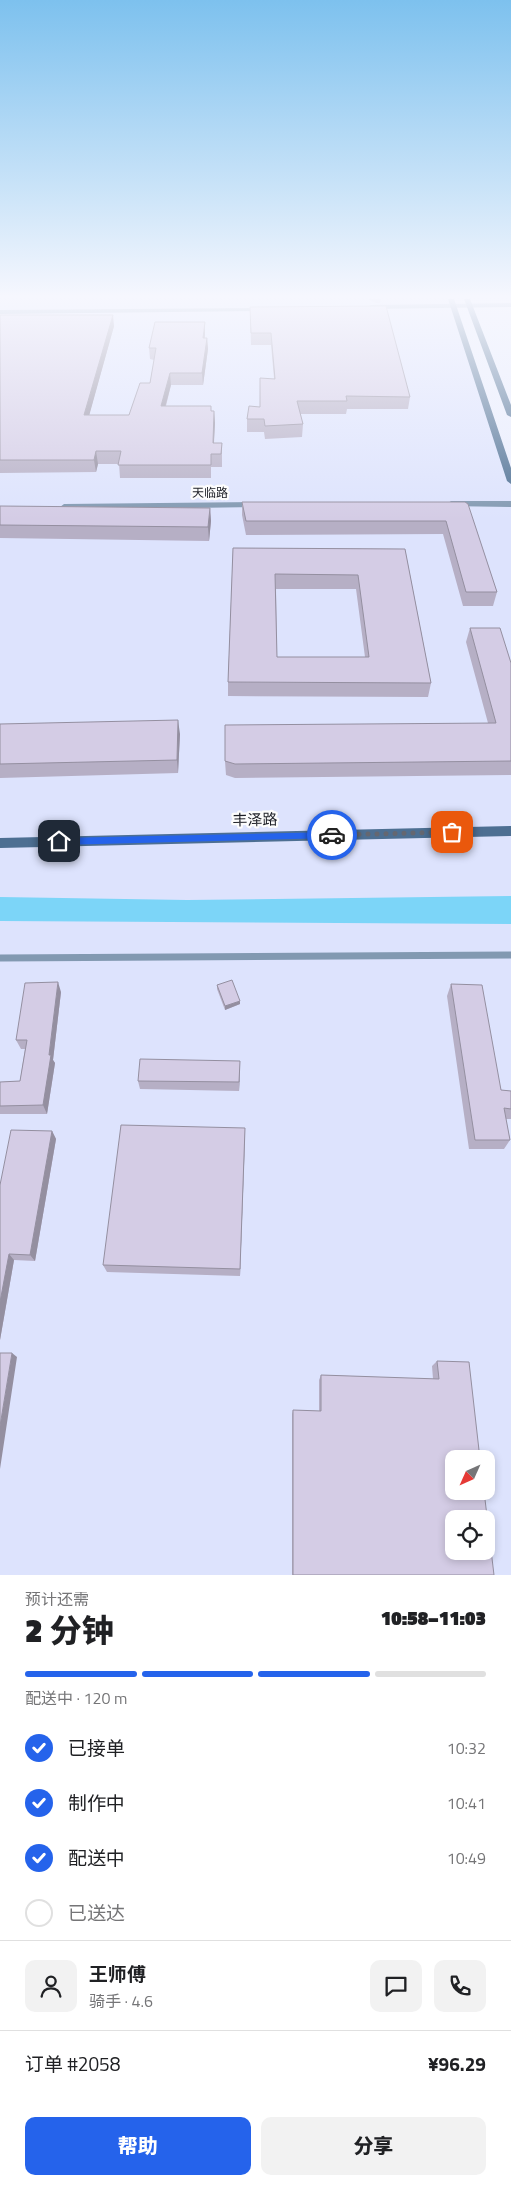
<!DOCTYPE html>
<html lang="zh">
<meta charset="utf-8">
<style>
body{margin:0;font-family:"Titillium Web","Noto Sans SC",sans-serif;background:#f2f2f2;color:#202124;height:100vh;display:flex;flex-direction:column;font-size:19px;white-space:nowrap}
*{box-sizing:border-box;margin:0}
p{font-size:16px;color:#757577}
.icon{flex:none;width:28px;height:28px;fill:none;stroke:currentColor;stroke-width:2;stroke-linecap:round;stroke-linejoin:round}
.map{position:relative;height:1575px;overflow:hidden}
.sheet{display:flex;flex-direction:column;background:#fff;flex:1}
.sheet>*{flex:none}
.needle{width:32px;rotate:225deg}
.buttons{position:absolute;left:445px;top:1450px;display:grid;gap:10px}
.buttons a{display:grid;place-items:center;width:50px;height:50px;border-radius:10px;background:#fff;box-shadow:0 2px 8px #0003;font-size:25px}
.pin{position:absolute;display:grid;place-items:center;width:42px;height:42px;color:#fff;margin:-21px;border-radius:10px;box-shadow:0 2px 8px #0006}
.courier{position:absolute;display:grid;place-items:center;width:50px;height:50px;margin:-25px;border:4px solid #2563eb;border-radius:50%;background:#fff;color:#222;box-shadow:0 1px 6px #0007}
.headline em{font-style:normal;font-weight:800}
.headline div{display:flex;flex-direction:column-reverse}
.headline{display:flex;align-items:center;justify-content:space-between;height:85px;padding:0 25px}
h1{font-size:32px;font-weight:800;line-height:38px}
.bar{display:grid;grid-template-columns:repeat(4,1fr);gap:8px 5px;align-content:center;height:60px;padding:0 25px}
.bar i{height:6px;border-radius:4px;background:#e0e0e0}
.bar .current{background:#2563eb}
.bar p{grid-column:span 4}
.line{display:flex;align-items:center;gap:12px;padding:0 25px;border-top:1px solid #e0e0e0}
.line div{flex:1}
.round{display:grid;place-items:center;flex:none;width:52px;height:52px;border-radius:10px;background:#f2f2f2}
ol{padding:0 25px;list-style:none}
li{display:flex;align-items:center;gap:15px;height:55px}
li p{margin-inline-start:auto}
li .icon{padding:5px;border-radius:50%;background:#2563eb;color:#fff;stroke-width:4}
li:last-child{color:#757577}
li i{width:28px;height:28px;border:2px solid #e0e0e0;border-radius:50%}
.action{display:flex;gap:10px;margin-top:auto;padding:10px 25px}
.action a{flex:1;height:58px;border-radius:10px;background:#2563eb;color:#fff;font-size:20px;font-weight:800;line-height:58px;text-align:center}
.action a+a{background:#f2f2f2;color:#202124}
.map>svg:first-child{display:block}
.built{fill:#dde3fd;fill-rule:evenodd}
.water{fill:#7cd5f8}
.lines{fill:none;stroke-linecap:round;stroke-linejoin:round}
.service{stroke:#8299b1;stroke-width:7}
.tertiary{fill:#8299b1;fill-rule:evenodd}
.secondary{fill:#4d6f92;fill-rule:evenodd}
.wall{fill:#b6afc5;fill-rule:evenodd}
.shaded-wall{fill:#948fa0}
.building{fill:#d4cce5;stroke:#948fa0;fill-rule:evenodd}
.route{fill:#2563eb}
.done{stroke:#646771;stroke-width:5;stroke-dasharray:0 9}
.labels{text-anchor:middle;stroke-width:4.5;stroke-linejoin:round;paint-order:stroke}
.far-street-label{font-size:12px;fill:#1c1e26;stroke:#fcfcfc}
.street-label{font-size:15px;fill:#1c1e26;stroke:#fcfcfc}
</style>
<div class="map">
<svg width="511" height="1575" viewBox="0 0 511 1575">
<rect width="100%" height="100%" fill="#eaeefd"/>
<path class="built" d="M0,299H450L511,481V1575H0ZM454,1459H486V1491H454ZM454,1519H486V1551H454Z"/>
<path class="water" d="M511,896V924L0,921V897L187,900Z"/>
<g class="lines">
<path class="service" d="M0,958L511,955"/>
<path class="tertiary" d="M511,303V307L371,309L368,307L371,305Z
M268,308L266,311L0,314V310Z
M451,501H511V507L448,506L447,504Z
M259,502L263,505L262,507L64,510L60,507L64,504Z"/>
<path class="secondary" d="M448,299H454L511,468V484L507,481Z
M464,299H470L511,405V417L507,415Z
M511,826V836L0,848V838Z"/>
</g>
<path class="wall" d="M368,299H381L380,303H376Z
M250,307L410,397L408,409H347L346,414H300L303,424L302,437L265,439L264,432H247V419L260,407L274,378L271,345H251Z
M0,315L114,326L89,415H129L150,383L154,360L150,359L149,348L205,334V338H207L208,349L203,385H171L166,406L214,411L215,423L214,443H222V467H211V478H120L119,464H98L96,472L0,473Z
M242,502H465L497,592L493,606H463L443,534L246,535L242,515Z
M0,506L210,508L211,521L209,541L0,538Z
M233,548L405,549L431,683L428,697L228,696V682ZM276,589H356L365,657H277Z
M470,628L511,663V775L235,778L226,775L225,761L488,723L466,642Z
M0,724L180,734L178,773L0,778Z
M451,984L501,1090L511,1091V1119H506L510,1140L504,1149H469L447,996Z
M217,985L240,1004L225,1010L217,989Z
M61,992L53,1060L55,1063L47,1114H0V1082L20,1081L25,1049H21L16,1040Z
M240,1070L239,1091L140,1089L138,1081Z
M245,1128L240,1276L107,1272L103,1265Z
M52,1131L56,1139L35,1261L14,1260L0,1340V1185Z
M437,1361L494,1575H292V1414L293,1410L319,1411V1380L321,1375L433,1379L432,1366Z"/>
<path class="shaded-wall" d="M113,315L114,326L86,427L84,415Z
M205,322V334L203,349V338Z
M207,338L208,349L203,385L202,373Z
M170,373L171,385L162,419L161,406Z
M214,411L215,423L213,455V443Z
M96,451L98,464L96,472L94,460Z
M210,508L211,521L209,541L208,527Z
M178,720L180,734L178,773L177,760Z
M58,982L61,992L53,1060L55,1063L47,1114L43,1105Z
M240,1001V1004L225,1010V1006Z
M240,1061V1070L239,1091V1082Z
M245,1128V1139L240,1276V1269Z
M52,1131L56,1139L35,1261L30,1255Z
M9,1254L14,1260L0,1340V1302Z
M12,1353L17,1357L0,1469V1426Z"/>
<path class="building" d="M386,306L410,397L346,396L347,401H297L303,424L265,426L264,419H247L249,406L260,407V378L275,379L271,333H251L250,307Z
M0,315H113L84,415H129L140,383H150L156,348H149L155,322H205L203,338H207L202,373H170L161,406H211V411H214L213,443H222L221,454H211V465H118L121,451H96L94,460H0Z
M242,502H465L468,504L497,592H466L446,521H246Z
M0,506L210,508L208,527L0,525Z
M233,548L405,549L431,683L228,682ZM275,574L358,575L369,657H277Z
M470,628H500L511,663V761L235,764L225,761V725L496,723Z
M178,720L177,760L0,764V724Z
M232,980L240,1001L225,1006L217,985Z
M58,982L49,1055H51L43,1105L0,1106V1082L20,1081L27,1040H16L25,983Z
M451,984L482,985L501,1090L511,1091V1109L504,1108L510,1140H475Z
M140,1059L240,1061L239,1082L138,1081Z
M121,1125L245,1128L240,1269L103,1265Z
M11,1130L52,1131L30,1255L9,1254L0,1302V1185Z
M0,1353H12L0,1426Z
M437,1361L469,1362L480,1459H454V1491H484L494,1575H293V1410L321,1411V1375L439,1379ZM454,1519H486V1551H454Z"/>
<linearGradient id="sky" x2="0" y2="1"><stop stop-color="#7dc1ee"/><stop offset="0.57" stop-color="#f6f7fe"/><stop offset="1" stop-color="#f6f7fe" stop-opacity="0"/></linearGradient>
<rect width="511" height="520" fill="url(#sky)"/>
<path class="route" d="M332,832L337,835L332,838L59,845L55,841L59,838Z"/>
<g class="lines">
<path class="done" d="M332,835L452,832"/>
</g>
<g class="labels">
<g class="far-street-label">
<text x="210" y="497">天临路</text>
</g>
<g class="street-label">
<text transform="translate(255 820) rotate(-1)" y="5">丰泽路</text>
</g>
</g>
</svg>
<div class="buttons">
<a><svg class="needle" viewBox="-14 -14 28 28"><path d="M0-13l5 13h-10z" fill="#e53935"/><path d="M0 13l5-13h-10z" fill="#757577"/></svg></a>
<a><svg class="icon" aria-label="locate" viewBox="0 0 24 24"><circle cx="12" cy="12" r="6"/><path d="M12 2v4M12 18v4M2 12h4M18 12h4"/></svg></a>
</div>
<div class="pin" style="left:452px;top:832px;background:#ea580c"><svg class="icon" aria-label="bag" viewBox="0 0 24 24"><path d="M5 8h14l-1 12H6zM9 8a3 3 0 0 1 6 0"/></svg></div>
<div class="pin" style="left:59px;top:841px;background:#1f2937"><svg class="icon" aria-label="home" viewBox="0 0 24 24"><path d="M3 11l9-7 9 7M6 9v11h12V9"/></svg></div>
<div class="courier" style="left:332px;top:835px"><svg class="icon" aria-label="car" viewBox="0 0 24 24"><path d="M5 17H2v-5l4-1 3-4h7l3 4 3 1v5h-3M9 17h6M6 11h13"/><circle cx="7" cy="17" r="2"/><circle cx="17" cy="17" r="2"/></svg></div>
</div>
<section class="sheet">
<div class="headline"><div><h1>2 分钟</h1><p>预计还需</p></div><em>10:58–11:03</em></div>
<div class="bar"><i class="current"></i><i class="current"></i><i class="current"></i><i></i><p>配送中 · 120 m</p></div>
<ol>
<li><svg class="icon" aria-label="check" viewBox="0 0 24 24"><path d="M5 12l5 5 9-10"/></svg>已接单<p>10:32</p></li>
<li><svg class="icon" aria-label="check" viewBox="0 0 24 24"><path d="M5 12l5 5 9-10"/></svg>制作中<p>10:41</p></li>
<li><svg class="icon" aria-label="check" viewBox="0 0 24 24"><path d="M5 12l5 5 9-10"/></svg>配送中<p>10:49</p></li>
<li><i></i>已送达</li>
</ol>
<div class="line" style="height:90px"><a class="round"><svg class="icon" aria-label="person" viewBox="0 0 24 24"><circle cx="12" cy="8" r="4"/><path d="M4 21q1-7 8-7t8 7"/></svg></a><div><b>王师傅</b><p>骑手 · 4.6</p></div><a class="round"><svg class="icon" aria-label="chat" viewBox="0 0 24 24"><path d="M4 5h16v11H9l-5 4z"/></svg></a><a class="round"><svg class="icon" aria-label="phone" viewBox="0 0 24 24"><path d="M5 4h4l2 5-3 2q2 4 5 5l2-3 5 2v4C11 20 4 13 5 4z"/></svg></a></div>
<div class="line" style="height:65px"><div>订单 #2058</div><b>¥96.29</b></div>
<div class="action"><a>帮助</a><a>分享</a></div>
</section>
